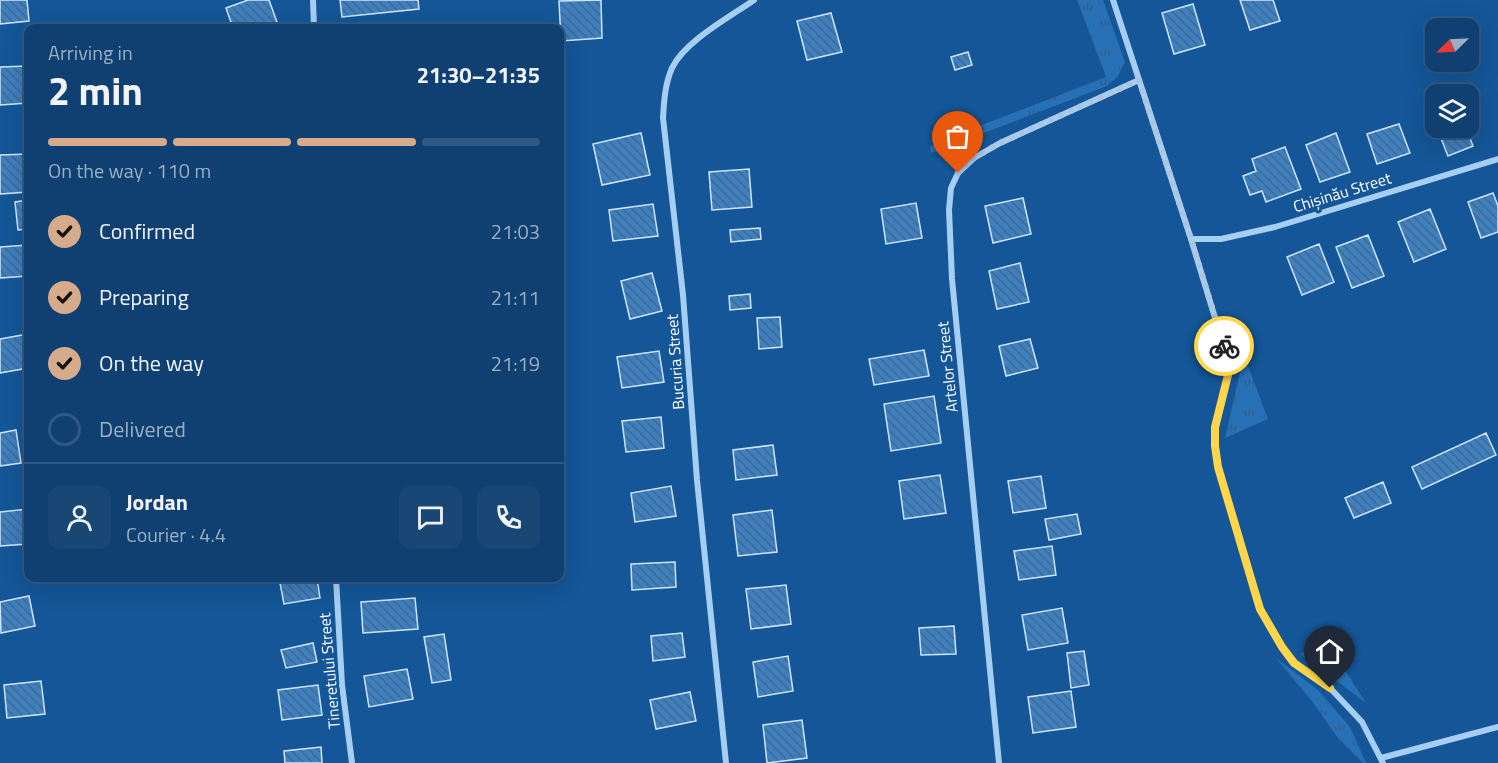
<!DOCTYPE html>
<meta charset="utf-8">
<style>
body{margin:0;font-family:"Titillium Web",sans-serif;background:#184776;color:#f1f3f6;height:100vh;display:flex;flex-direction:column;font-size:22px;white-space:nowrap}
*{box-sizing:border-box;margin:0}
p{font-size:20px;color:#9bafc3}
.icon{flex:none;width:33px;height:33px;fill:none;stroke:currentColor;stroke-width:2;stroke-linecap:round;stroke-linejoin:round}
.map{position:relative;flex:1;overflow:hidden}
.panel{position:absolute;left:24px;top:24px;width:540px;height:558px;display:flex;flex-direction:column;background:#0f4071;border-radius:12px;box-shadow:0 6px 24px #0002,0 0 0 2px #2f5984}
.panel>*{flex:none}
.needle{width:39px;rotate:246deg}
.tools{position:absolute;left:1425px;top:18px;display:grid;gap:12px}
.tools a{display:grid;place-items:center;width:54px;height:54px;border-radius:12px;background:#0f4071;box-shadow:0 6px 24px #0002,0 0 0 2px #2f5984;font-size:30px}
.pin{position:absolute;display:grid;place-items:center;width:51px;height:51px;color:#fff;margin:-62px -26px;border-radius:50% 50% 50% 0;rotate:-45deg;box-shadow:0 0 6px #0007}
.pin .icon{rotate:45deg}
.courier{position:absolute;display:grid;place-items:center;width:60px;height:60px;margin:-30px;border:4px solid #ffd54a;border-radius:50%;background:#fff;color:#222;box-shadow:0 2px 8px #0007}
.summary em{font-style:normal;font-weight:700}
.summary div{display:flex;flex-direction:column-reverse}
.summary{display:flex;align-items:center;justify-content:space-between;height:102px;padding:0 24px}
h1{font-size:39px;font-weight:700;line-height:45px}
.bar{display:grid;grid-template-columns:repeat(4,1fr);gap:9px 6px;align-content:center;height:72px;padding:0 24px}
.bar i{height:8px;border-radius:4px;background:#2f5984}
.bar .active{background:#d6ab8b}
.bar p{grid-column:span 4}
.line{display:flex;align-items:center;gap:15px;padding:0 24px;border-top:2px solid #2f5984}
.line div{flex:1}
.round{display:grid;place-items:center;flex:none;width:63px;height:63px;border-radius:12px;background:#184776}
ol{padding:0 24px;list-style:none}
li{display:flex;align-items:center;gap:18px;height:66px}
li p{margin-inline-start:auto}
li .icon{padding:6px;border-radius:50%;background:#d6ab8b;color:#111;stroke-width:4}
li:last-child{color:#9bafc3}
li i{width:33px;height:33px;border:3px solid #2f5984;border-radius:50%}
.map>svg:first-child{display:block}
.grass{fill:url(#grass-tufts)}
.building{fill:url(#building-back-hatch);stroke:#cee6fd;stroke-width:1.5}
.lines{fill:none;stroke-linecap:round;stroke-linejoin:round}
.street{stroke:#a6cef2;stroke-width:6}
.done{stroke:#adc4db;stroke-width:6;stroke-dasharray:0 10.8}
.route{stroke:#ffd54a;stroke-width:8}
.labels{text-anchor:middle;stroke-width:6;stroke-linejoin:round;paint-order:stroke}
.street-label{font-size:16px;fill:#fff;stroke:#145697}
</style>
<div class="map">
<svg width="1498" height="763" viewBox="0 0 1498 763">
<defs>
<pattern id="grass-tufts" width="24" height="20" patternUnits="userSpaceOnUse" patternTransform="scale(1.5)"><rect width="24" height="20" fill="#2770b6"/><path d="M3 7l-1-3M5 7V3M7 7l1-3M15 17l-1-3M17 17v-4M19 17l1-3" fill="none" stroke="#3b5c7c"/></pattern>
<pattern id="building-back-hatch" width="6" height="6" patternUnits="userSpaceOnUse" patternTransform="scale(1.5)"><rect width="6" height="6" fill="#3d7fbf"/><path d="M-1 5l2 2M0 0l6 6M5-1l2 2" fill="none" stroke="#44688b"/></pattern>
</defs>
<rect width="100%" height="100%" fill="#145697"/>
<path class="grass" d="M1077,0H1103L1125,62L1118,76L1107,86L931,153L930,147L946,139L1106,77Z
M1244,355L1268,419L1225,438Z
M1327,642L1366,703L1300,654Z
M1276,658L1319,691L1350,727L1366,763H1363L1338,738L1311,700Z"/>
<path class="building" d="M0,0H27L29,21L0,24Z
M248,0H269L278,25L266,28H233L226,8Z
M340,0H418L419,9L342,17Z
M601,0L602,38L561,41L559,1Z
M1240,0H1273L1280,21L1250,30Z
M1193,4L1205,45L1174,54L1162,13Z
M831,13L842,52L807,60L797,21Z
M968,52L972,65L955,70L951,57Z
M27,66L28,103L0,105V67Z
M1399,124L1410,153L1377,164L1367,134Z
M1437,128H1466L1473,146L1448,156Z
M641,133L650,175L602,185L593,144Z
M1336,133L1350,172L1320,182L1306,145Z
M1285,147L1301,189L1266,202L1262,191L1250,195L1243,176L1256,171L1252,159Z
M28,154V192L0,194V155Z
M749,169L752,207L712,210L709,172Z
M1493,193L1498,206V232L1481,238L1468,202Z
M1023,198L1031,234L993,243L985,206Z
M28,200V229L18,230L15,202Z
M916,203L922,238L886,244L881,209Z
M653,204L658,236L613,241L609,210Z
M1430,209L1446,249L1414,262L1398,222Z
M760,228L761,239L731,242L730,230Z
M1368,235L1384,276L1352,288L1336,247Z
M1319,244L1334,282L1302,295L1287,257Z
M28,245V276L0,278V247Z
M1020,263L1029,302L997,309L989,271Z
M652,273L662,311L630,319L621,281Z
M750,294L751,308L730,310L729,296Z
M780,317L782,347L759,349L757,318Z
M28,334V368L0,373V339Z
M1030,339L1038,368L1006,376L999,346Z
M924,350L929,376L874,385L869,359Z
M659,351L664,382L622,388L617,357Z
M934,396L941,443L891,451L884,404Z
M661,417L664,448L626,452L622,421Z
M16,430L21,463L0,466V433Z
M1486,433L1496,455L1422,489L1412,467Z
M773,445L777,475L736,480L733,450Z
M940,475L946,513L904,519L899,481Z
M1041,476L1046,508L1013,513L1008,481Z
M1383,482L1391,503L1354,518L1345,498Z
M671,486L676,516L635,522L631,493Z
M28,509V544L0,546V512Z
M772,510L777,552L738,556L733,515Z
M1077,514L1081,534L1049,540L1045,519Z
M1052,546L1056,575L1019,580L1014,551Z
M675,562L676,587L632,590L631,564Z
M279,578H300V581L317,578L320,598L284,604Z
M786,585L791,624L751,629L746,589Z
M29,596L35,626L1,633L0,602Z
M415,598L418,629L363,633L361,602Z
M1062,608L1068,643L1028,650L1022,615Z
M954,626L956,654L921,655L919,628Z
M682,633L685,657L653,661L651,636Z
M444,634L451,680L432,683L424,637Z
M313,643L317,662L286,668L281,650Z
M1084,651L1089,685L1071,688L1067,653Z
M788,656L793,691L758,697L753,662Z
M407,669L413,699L369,707L364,676Z
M41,681L45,714L7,718L4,685Z
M318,685L322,715L282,720L278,690Z
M1071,691L1076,727L1033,733L1028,697Z
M690,692L696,721L656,729L650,700Z
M802,720L807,758L767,763L763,725Z
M321,747L322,763H285L284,751Z"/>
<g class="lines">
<path class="street" d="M313,0L314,28
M1113,0L1191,239L1230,367L1216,427L1215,446L1218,467L1260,609L1282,647L1295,663L1330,688L1362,722L1383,763
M1191,239H1221L1275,227L1498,159
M336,578L342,685L352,763
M1381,758L1498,727
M726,763L697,480L683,295L663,118C664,101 665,84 672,68C685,41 730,17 754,0
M999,763L952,279L949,210L951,188L958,173L974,158L1000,143L1139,80"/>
</g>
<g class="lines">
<path class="done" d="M958,173L974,158L1000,143L1139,80L1191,239L1224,346"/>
<path class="route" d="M1224,346L1230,367L1215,427V446L1218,467L1260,609L1282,647L1294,663L1330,688"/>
</g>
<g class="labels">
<g class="street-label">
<text transform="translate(1342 192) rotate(-17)" y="6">Chișinău Street</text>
<text transform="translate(675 362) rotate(-94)" y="6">Bucuria Street</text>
<text transform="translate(947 367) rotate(-96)" y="6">Artelor Street</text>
<text transform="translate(329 671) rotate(-95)" y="6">Tineretului Street</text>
</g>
</g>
</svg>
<div class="tools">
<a><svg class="needle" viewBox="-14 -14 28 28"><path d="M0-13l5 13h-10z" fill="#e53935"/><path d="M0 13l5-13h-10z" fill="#9bafc3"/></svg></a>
<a><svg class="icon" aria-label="layers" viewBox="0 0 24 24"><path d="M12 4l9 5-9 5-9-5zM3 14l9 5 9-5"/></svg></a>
</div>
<div class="pin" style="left:958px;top:173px;background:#ea580c"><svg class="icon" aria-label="bag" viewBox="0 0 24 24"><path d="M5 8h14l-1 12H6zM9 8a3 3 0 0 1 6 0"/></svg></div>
<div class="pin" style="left:1330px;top:688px;background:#1f2937"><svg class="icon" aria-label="home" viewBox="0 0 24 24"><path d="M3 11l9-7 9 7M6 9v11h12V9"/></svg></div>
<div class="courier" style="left:1224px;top:346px"><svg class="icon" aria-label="bike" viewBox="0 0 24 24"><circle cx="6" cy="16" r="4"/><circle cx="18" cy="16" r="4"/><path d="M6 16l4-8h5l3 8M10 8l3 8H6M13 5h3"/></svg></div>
<section class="panel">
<div class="summary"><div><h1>2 min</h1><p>Arriving in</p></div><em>21:30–21:35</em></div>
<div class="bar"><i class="active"></i><i class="active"></i><i class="active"></i><i></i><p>On the way · 110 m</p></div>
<ol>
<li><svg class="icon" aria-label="check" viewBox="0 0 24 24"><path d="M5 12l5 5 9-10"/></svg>Confirmed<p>21:03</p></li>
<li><svg class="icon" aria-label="check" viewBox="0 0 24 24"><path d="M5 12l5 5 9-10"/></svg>Preparing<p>21:11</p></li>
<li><svg class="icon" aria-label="check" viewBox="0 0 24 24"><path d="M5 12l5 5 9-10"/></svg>On the way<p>21:19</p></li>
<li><i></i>Delivered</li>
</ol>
<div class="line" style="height:108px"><a class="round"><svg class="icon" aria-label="person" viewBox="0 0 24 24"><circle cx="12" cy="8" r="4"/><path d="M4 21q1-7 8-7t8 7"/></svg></a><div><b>Jordan</b><p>Courier · 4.4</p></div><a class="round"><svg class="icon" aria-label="chat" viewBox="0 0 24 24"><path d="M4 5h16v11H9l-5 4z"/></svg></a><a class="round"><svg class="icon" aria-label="phone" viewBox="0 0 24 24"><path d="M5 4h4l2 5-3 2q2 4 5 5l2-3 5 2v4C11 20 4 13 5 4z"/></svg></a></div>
</section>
</div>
